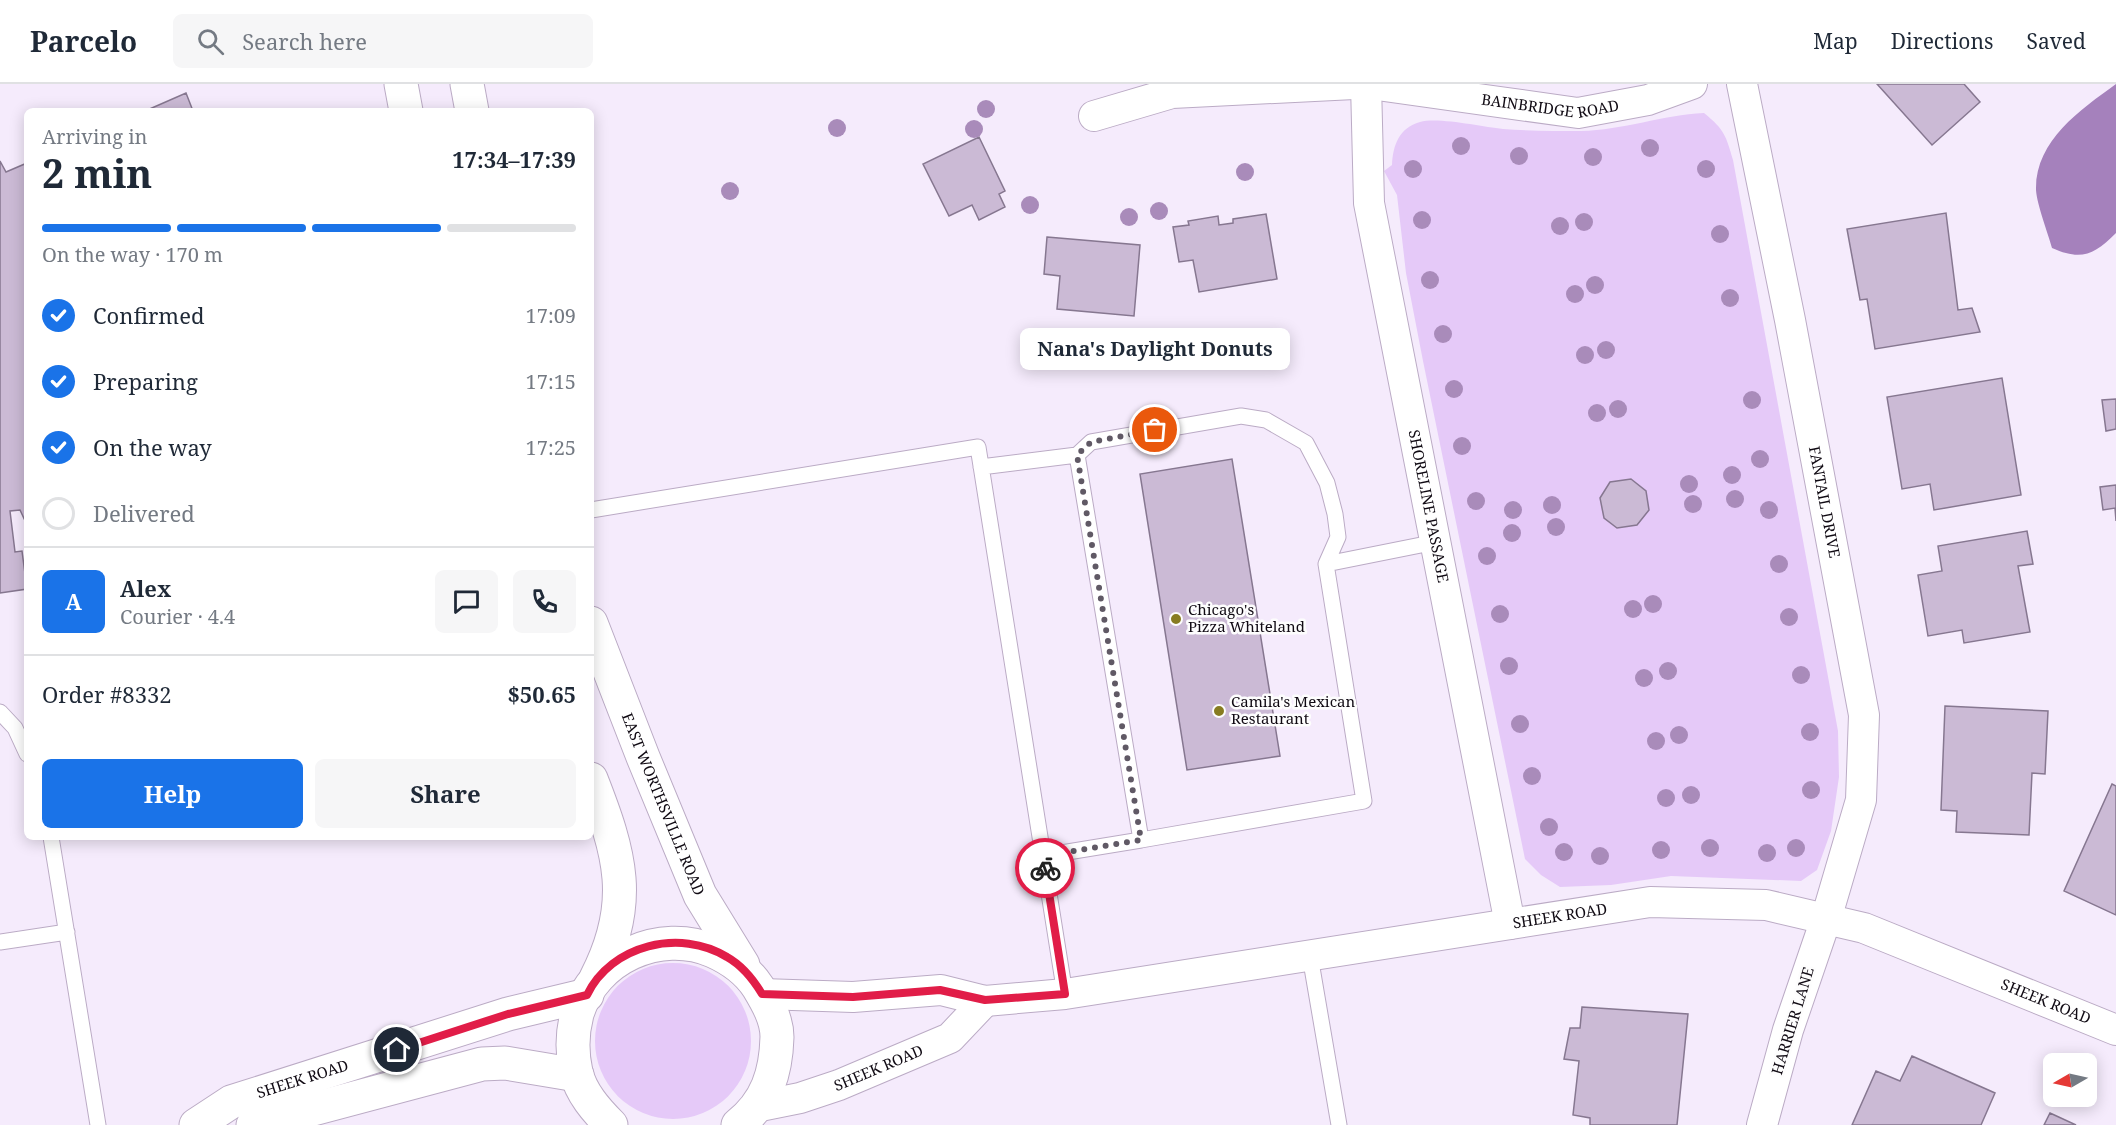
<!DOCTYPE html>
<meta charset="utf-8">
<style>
body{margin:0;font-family:"Noto Serif",serif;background:#f6f6f7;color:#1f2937;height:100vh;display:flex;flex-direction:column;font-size:22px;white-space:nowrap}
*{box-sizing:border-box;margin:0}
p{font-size:20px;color:#747a83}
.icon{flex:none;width:33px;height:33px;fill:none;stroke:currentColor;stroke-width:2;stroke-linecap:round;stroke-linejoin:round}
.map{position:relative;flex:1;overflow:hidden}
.side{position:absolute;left:24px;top:24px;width:570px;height:732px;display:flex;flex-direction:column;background:#fff;border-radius:9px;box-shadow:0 3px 15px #0003}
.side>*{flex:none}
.needle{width:39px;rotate:261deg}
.controls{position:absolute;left:2043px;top:969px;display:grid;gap:12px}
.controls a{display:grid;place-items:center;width:54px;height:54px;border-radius:9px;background:#fff;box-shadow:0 3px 15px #0003;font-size:30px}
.pin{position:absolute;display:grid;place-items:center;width:51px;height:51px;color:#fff;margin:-26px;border:3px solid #fff;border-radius:50%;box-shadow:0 2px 6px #0007}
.courier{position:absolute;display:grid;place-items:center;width:60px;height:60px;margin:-30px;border:4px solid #e11d48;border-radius:50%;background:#fff;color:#222;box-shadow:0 2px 8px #0007}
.bubble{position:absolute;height:42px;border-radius:9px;background:#fff;box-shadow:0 3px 15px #0003;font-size:20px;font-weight:700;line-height:42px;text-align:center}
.summary em{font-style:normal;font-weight:700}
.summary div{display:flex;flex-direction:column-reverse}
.summary{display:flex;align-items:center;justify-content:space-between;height:102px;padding:0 18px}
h1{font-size:39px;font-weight:700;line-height:45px}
.bar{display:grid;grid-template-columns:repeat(4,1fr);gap:9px 6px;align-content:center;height:72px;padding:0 18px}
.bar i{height:8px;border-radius:4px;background:#e0e1e3}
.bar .selected{background:#1a73e8}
.bar p{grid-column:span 4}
.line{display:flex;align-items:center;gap:15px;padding:0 18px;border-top:2px solid #e0e1e3}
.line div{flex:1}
.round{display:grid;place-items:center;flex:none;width:63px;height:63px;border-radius:9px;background:#f6f6f7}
ol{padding:0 18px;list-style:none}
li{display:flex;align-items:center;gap:18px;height:66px}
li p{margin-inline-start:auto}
li .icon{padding:6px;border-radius:50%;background:#1a73e8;color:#fff;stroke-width:4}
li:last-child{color:#747a83}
li i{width:33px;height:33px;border:3px solid #e0e1e3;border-radius:50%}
.action{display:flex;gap:12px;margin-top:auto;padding:12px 18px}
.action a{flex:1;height:69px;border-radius:9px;background:#1a73e8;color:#fff;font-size:24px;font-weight:700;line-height:69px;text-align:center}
.action a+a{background:#f6f6f7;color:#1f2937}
header{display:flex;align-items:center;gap:36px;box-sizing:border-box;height:84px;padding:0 30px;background:#fff;border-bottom:2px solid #e0e1e3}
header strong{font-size:28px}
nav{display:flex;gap:33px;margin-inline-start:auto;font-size:21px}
.search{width:420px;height:54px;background:#f6f6f7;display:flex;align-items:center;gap:15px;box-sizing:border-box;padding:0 21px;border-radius:9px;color:#747a83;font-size:22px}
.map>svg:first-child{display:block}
.green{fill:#e5c9f8}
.water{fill:#a581bc}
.building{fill:#cbbad5;stroke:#867790;stroke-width:1.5}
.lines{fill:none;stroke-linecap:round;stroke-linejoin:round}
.lane-casing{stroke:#bbabc5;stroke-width:17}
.street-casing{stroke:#bbabc5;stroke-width:32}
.secondary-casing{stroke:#bbabc5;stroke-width:35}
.lane{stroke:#fff;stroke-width:15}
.street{stroke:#fff;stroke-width:30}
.secondary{stroke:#fff;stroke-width:33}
.tree{fill:#a98bba}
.done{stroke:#605965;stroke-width:6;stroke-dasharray:0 10.8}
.route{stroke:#e11d48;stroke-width:8}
.poi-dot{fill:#877c21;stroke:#fdfdfd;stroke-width:2}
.labels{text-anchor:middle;stroke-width:5;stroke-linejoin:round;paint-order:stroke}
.street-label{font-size:15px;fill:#100a13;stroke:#fdfdfd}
.poi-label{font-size:15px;fill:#100a13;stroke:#fdfdfd;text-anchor:start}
</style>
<header>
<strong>Parcelo</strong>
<div class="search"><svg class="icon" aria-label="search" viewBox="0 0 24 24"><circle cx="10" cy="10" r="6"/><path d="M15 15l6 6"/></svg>Search here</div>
<nav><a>Map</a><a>Directions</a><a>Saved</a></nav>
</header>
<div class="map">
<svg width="2116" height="1041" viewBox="0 0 2116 1041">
<rect width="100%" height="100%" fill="#f5ebfc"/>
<path class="green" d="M1704,29C1725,46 1726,52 1733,76L1838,647L1839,693L1831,747L1817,786L1801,797L1671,792L1611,801L1560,803L1541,791L1525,775L1423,277L1406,189L1397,111L1384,87L1392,81C1393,61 1399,44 1420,38C1439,33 1482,43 1503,45C1528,47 1555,47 1581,47C1623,46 1663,31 1704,29Z
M595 957a78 78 0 1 1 156 0a78 78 0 1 1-156 0Z"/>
<path class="water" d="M2116,0V149C2094,171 2081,177 2052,164C2048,149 2037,121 2036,106C2035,57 2080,26 2116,0Z"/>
<path class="building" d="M1877,0H1964L1980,18L1932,61Z
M186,9L193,27H145Z
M979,53L1005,107L999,110L1005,123L979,136L972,121L949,132L923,80Z
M0,77L6,88L27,79V441L20,426L10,427L15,468L22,467L27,505L0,509Z
M1946,129L1958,226L1972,224L1980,248L1875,265L1867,215L1860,216L1847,145Z
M1266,130L1277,195L1199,208L1193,176L1179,178L1173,143L1189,141L1188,137L1218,132L1219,141L1233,139V135Z
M1047,153L1140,161L1134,232L1057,225L1060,192L1044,190Z
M2002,294L2021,411L1934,426L1930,400L1902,405L1887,313Z
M2116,315V345L2106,347L2102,316Z
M1232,375L1280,672L1187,686L1140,390Z
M1631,395L1646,407L1649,426L1637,441L1617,444L1604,434L1600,414L1610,398Z
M2116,401V437L2115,424L2103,426L2100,403Z
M2027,447L2033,480L2018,482L2030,548L1964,559L1962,546L1928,552L1918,491L1942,487L1938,462Z
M1945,622L2048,627L2045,690L2032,689L2029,751L1956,748L1957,727L1941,726Z
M2112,700L2116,702V831L2064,807Z
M1582,923L1688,930L1677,1041H1590V1034L1573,1031L1579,977L1564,975L1570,944H1580Z
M1912,972L1995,1009L1981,1041H1852L1876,987L1900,997Z
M2050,1029L2076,1041H2044Z"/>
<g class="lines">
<g class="lane-casing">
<path id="lane" d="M1077,371L1091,358L1241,332L1266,336L1306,359L1327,399L1335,430L1338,453L1326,480L1364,717L1141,756
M981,383L1077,371L1141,756L1043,772
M591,426L978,363L1065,910
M1326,480L1436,458
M0,628L15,644L27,670
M51,753L98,1041
M0,858L67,848
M1310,872L1339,1041"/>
</g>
<g class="street-casing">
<g id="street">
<path id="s1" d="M1366,0L1369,119L1510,840"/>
<path id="s2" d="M1370,0L1578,29L1648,16L1692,0"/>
<path id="s3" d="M1742,0L1790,236L1864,631L1861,716L1826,835L1788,946L1762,1041"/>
<path d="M1094,32L1172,9L1354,0"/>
<path id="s4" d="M762,910L853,913L941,906L985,917L1065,910L1650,818L1766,821L1864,844L2116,946"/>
<path id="s5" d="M755,1023L800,1014L839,1001L950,954L985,917"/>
</g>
</g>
<g class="secondary-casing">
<g id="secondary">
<path d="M401,0L406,27"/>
<path d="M467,0L472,27"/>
<path id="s6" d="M591,539L643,673L700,811L743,881"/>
<path d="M591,695C620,769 635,819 596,894"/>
<path id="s7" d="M196,1041L231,1018L508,930L587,911"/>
<path d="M253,1041L482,980L505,979L577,991"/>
<path d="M611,1041C596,1026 581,1009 576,988C572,970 572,949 577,930C594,874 660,844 713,867C731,875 747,886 758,903C767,918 777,935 777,953C776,989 767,1018 738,1041"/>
</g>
</g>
<use href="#lane" class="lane"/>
<use href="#street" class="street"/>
<use href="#secondary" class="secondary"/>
</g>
<g class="tree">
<circle cx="986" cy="25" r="9"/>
<circle cx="837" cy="44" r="9"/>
<circle cx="974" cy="45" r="9"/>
<circle cx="1461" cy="62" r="9"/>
<circle cx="1650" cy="64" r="9"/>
<circle cx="1519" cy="72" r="9"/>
<circle cx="1593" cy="73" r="9"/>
<circle cx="1413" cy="85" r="9"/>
<circle cx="1706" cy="85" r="9"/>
<circle cx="1245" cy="88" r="9"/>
<circle cx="730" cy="107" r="9"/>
<circle cx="1030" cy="121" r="9"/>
<circle cx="1159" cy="127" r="9"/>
<circle cx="1129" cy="133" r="9"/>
<circle cx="1422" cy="136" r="9"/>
<circle cx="1584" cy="138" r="9"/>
<circle cx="1560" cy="142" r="9"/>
<circle cx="1720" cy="150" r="9"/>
<circle cx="1430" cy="196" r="9"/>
<circle cx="1595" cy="201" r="9"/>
<circle cx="1575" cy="210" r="9"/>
<circle cx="1730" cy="214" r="9"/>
<circle cx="1443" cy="250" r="9"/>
<circle cx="1606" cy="266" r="9"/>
<circle cx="1585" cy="271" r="9"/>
<circle cx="1454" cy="305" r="9"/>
<circle cx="1752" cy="316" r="9"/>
<circle cx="1618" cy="325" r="9"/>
<circle cx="1597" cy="329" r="9"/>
<circle cx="1462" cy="362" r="9"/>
<circle cx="1760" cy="375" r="9"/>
<circle cx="1732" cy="391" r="9"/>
<circle cx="1689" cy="400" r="9"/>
<circle cx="1735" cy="415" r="9"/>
<circle cx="1476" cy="417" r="9"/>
<circle cx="1693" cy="420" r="9"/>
<circle cx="1552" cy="421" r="9"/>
<circle cx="1513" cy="426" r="9"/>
<circle cx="1769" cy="426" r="9"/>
<circle cx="1556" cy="443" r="9"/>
<circle cx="1512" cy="449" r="9"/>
<circle cx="1487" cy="472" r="9"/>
<circle cx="1779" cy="480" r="9"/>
<circle cx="1653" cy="520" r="9"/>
<circle cx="1633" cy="525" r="9"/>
<circle cx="1500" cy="530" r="9"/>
<circle cx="1789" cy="533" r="9"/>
<circle cx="1509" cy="582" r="9"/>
<circle cx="1668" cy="587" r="9"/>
<circle cx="1801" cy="591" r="9"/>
<circle cx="1644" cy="594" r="9"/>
<circle cx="1520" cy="640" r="9"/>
<circle cx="1810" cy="648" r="9"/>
<circle cx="1679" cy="651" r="9"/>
<circle cx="1656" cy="657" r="9"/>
<circle cx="1532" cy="692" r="9"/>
<circle cx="1811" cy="706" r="9"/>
<circle cx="1691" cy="711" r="9"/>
<circle cx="1666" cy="714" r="9"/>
<circle cx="1549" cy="743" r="9"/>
<circle cx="1710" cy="764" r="9"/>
<circle cx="1796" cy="764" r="9"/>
<circle cx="1661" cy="766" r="9"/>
<circle cx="1564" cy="768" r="9"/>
<circle cx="1767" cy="769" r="9"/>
<circle cx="1600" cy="772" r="9"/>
</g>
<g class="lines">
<path class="done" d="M1045,784L1043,772L1141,756L1077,371L1091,358L1155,346"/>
<path class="route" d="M397,966L508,930L587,911C611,861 680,844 727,873C743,882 753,895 762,910L853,913L940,906L985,916L1065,910L1045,784"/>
</g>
<g class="poi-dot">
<circle cx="1176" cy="535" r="6"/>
<circle cx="1219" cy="627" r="6"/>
</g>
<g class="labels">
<g class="street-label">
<text dy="5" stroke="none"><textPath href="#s2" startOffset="182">BAINBRIDGE ROAD</textPath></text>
<text dy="5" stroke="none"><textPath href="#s3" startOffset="426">FANTAIL DRIVE</textPath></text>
<text dy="5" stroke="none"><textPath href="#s1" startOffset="428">SHORELINE PASSAGE</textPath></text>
<text dy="5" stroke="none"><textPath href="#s6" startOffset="195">EAST WORTHSVILLE ROAD</textPath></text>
<text dy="5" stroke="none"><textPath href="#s4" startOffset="806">SHEEK ROAD</textPath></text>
<text dy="5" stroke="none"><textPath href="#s4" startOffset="1310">SHEEK ROAD</textPath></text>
<text transform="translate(1793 937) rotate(-73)" y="5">HARRIER LANE</text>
<text dy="5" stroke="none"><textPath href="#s5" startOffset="130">SHEEK ROAD</textPath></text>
<text dy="5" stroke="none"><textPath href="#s7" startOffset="117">SHEEK ROAD</textPath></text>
</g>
<g class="poi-label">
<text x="1188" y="531">Chicago's<tspan x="1188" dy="17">Pizza Whiteland</tspan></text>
<text x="1231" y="623">Camila's Mexican<tspan x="1231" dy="17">Restaurant</tspan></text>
</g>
</g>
</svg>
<div class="controls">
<a><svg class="needle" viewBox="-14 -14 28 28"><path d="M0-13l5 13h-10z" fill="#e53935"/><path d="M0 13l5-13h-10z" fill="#747a83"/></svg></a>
</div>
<div class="pin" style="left:1155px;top:346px;background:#ea580c"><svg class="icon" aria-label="bag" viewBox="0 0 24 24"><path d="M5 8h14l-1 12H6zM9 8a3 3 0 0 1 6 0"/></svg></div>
<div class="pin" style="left:397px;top:966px;background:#1f2937"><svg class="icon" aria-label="home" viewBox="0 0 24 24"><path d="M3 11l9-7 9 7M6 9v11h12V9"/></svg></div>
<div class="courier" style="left:1045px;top:784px"><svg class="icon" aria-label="bike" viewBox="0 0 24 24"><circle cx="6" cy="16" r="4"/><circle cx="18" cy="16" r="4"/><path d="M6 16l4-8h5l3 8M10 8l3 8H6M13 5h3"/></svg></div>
<div class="bubble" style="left:1020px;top:244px;width:270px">Nana's Daylight Donuts</div>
<section class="side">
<div class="summary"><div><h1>2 min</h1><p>Arriving in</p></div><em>17:34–17:39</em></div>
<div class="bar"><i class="selected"></i><i class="selected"></i><i class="selected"></i><i></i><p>On the way · 170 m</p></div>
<ol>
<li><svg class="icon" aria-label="check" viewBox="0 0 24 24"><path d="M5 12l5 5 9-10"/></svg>Confirmed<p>17:09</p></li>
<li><svg class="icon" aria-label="check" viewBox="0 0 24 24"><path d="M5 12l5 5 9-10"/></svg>Preparing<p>17:15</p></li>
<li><svg class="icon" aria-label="check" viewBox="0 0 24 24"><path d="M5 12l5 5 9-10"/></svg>On the way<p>17:25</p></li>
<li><i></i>Delivered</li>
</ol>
<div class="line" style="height:108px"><b class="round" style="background:#1a73e8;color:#fff">A</b><div><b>Alex</b><p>Courier · 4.4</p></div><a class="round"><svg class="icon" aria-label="chat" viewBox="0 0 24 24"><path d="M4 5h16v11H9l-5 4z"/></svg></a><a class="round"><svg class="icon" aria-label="phone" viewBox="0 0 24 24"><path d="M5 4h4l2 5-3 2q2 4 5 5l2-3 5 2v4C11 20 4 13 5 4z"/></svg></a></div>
<div class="line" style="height:78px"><div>Order #8332</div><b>$50.65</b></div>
<div class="action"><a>Help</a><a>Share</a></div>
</section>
</div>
